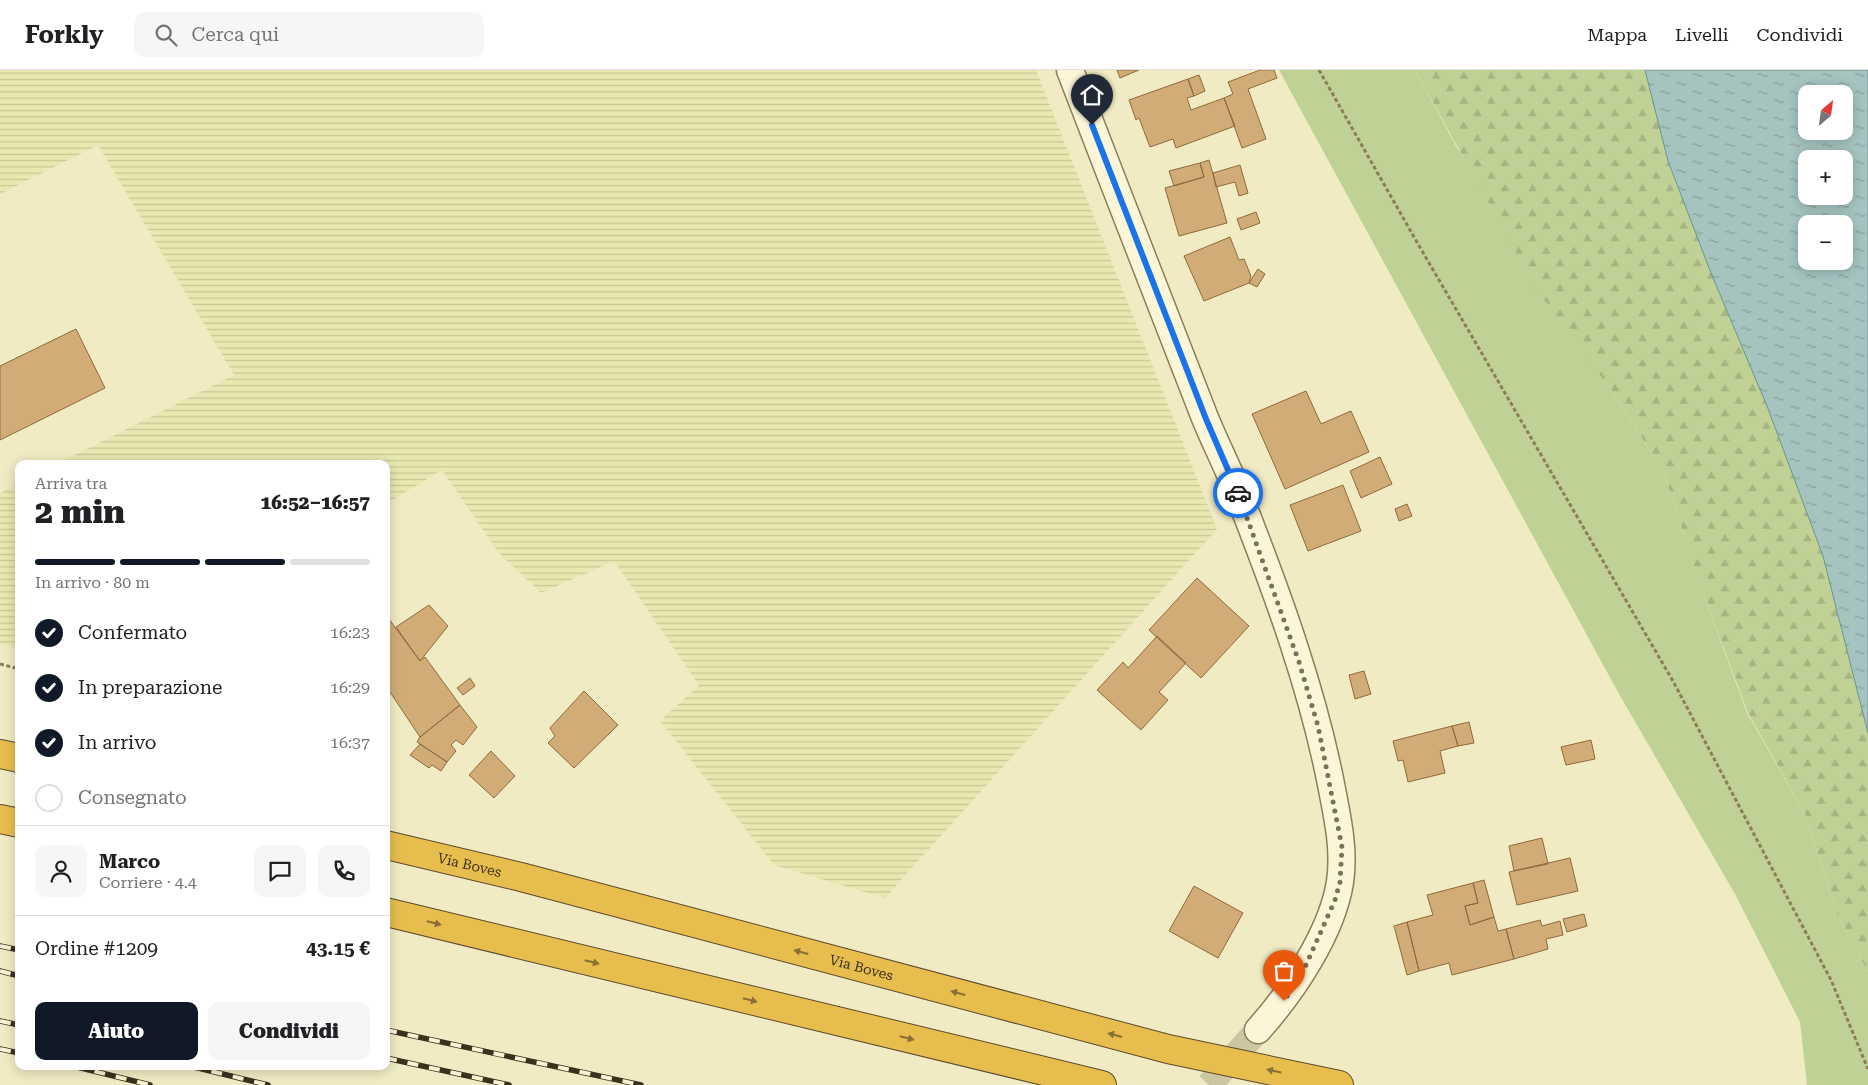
<!DOCTYPE html>
<html lang="it">
<meta charset="utf-8">
<style>
body{margin:0;font-family:"Roboto Serif",serif;background:#f6f6f6;color:#202124;height:100vh;display:flex;flex-direction:column;font-size:19px;white-space:nowrap}
*{box-sizing:border-box;margin:0}
p{font-size:16px;color:#757577}
.icon{flex:none;width:28px;height:28px;fill:none;stroke:currentColor;stroke-width:2;stroke-linecap:round;stroke-linejoin:round}
.map{position:relative;flex:1;overflow:hidden}
.sheet{position:absolute;left:15px;top:390px;width:375px;height:610px;display:flex;flex-direction:column;background:#fff;border-radius:10px;box-shadow:0 2px 12px #0003}
.sheet>*{flex:none}
.needle{width:32px;rotate:29deg}
.controls{position:absolute;left:1798px;top:15px;display:grid;gap:10px}
.controls a{display:grid;place-items:center;width:55px;height:55px;border-radius:10px;background:#fff;box-shadow:0 2px 12px #0003;font-size:25px}
.pin{position:absolute;display:grid;place-items:center;width:42px;height:42px;color:#fff;margin:-51px -21px;border-radius:50% 50% 50% 0;rotate:-45deg;box-shadow:0 0 5px #0007}
.pin .icon{rotate:45deg}
.courier{position:absolute;display:grid;place-items:center;width:50px;height:50px;margin:-25px;border:4px solid #1a73e8;border-radius:50%;background:#fff;color:#222;box-shadow:0 1px 6px #0007}
.summary em{font-style:normal;font-weight:800}
.summary div{display:flex;flex-direction:column-reverse}
.summary{display:flex;align-items:center;justify-content:space-between;height:85px;padding:0 20px}
h1{font-size:32px;font-weight:800;line-height:38px}
.bar{display:grid;grid-template-columns:repeat(4,1fr);gap:8px 5px;align-content:center;height:60px;padding:0 20px}
.bar i{height:6px;border-radius:4px;background:#e0e0e0}
.bar .current{background:#111827}
.bar p{grid-column:span 4}
.line{display:flex;align-items:center;gap:12px;padding:0 20px;border-top:1px solid #e0e0e0}
.line div{flex:1}
.round{display:grid;place-items:center;flex:none;width:52px;height:52px;border-radius:10px;background:#f6f6f6}
ol{padding:0 20px;list-style:none}
li{display:flex;align-items:center;gap:15px;height:55px}
li p{margin-inline-start:auto}
li .icon{padding:5px;border-radius:50%;background:#111827;color:#fff;stroke-width:4}
li:last-child{color:#757577}
li i{width:28px;height:28px;border:2px solid #e0e0e0;border-radius:50%}
.cta{display:flex;gap:10px;margin-top:auto;padding:10px 20px}
.cta a{flex:1;height:58px;border-radius:10px;background:#111827;color:#fff;font-size:20px;font-weight:800;line-height:58px;text-align:center}
.cta a+a{background:#f6f6f6;color:#202124}
header{display:flex;align-items:center;gap:30px;box-sizing:border-box;height:70px;padding:0 25px;background:#fff;border-bottom:1px solid #e0e0e0}
header strong{font-size:24px}
nav{display:flex;gap:28px;margin-inline-start:auto;font-size:18px}
.search{width:350px;height:45px;background:#f6f6f6;display:flex;align-items:center;gap:12px;box-sizing:border-box;padding:0 18px;border-radius:10px;color:#757577;font-size:19px}
.map>svg:first-child{display:block}
.farmland{fill:url(#farmland-rules)}
.green{fill:#c0d196}
.forest{fill:url(#forest-firs)}
.water{fill:url(#water-ripples);stroke:#6b9390;fill-rule:evenodd}
.building{fill:#d2ac76;stroke:#8f6a3c}
.lines{fill:none;stroke-linecap:round;stroke-linejoin:round}
.street-tunnel{stroke:#cdc6a2;stroke-width:26;stroke-dasharray:26 13;stroke-linecap:butt}
.street-casing{stroke:#8d7d58;stroke-width:29}
.highway-casing{stroke:#5b4a2d;stroke-width:30}
.path{stroke:#8d7d58;stroke-width:3;stroke-dasharray:4 2.5;stroke-linecap:butt}
.street{stroke:#fbf6d7;stroke-width:26}
.highway{stroke:#e7bd4e;stroke-width:28}
.rail-casing{stroke:#3c311d;stroke-width:5.5}
.rail{stroke:#f8f4d3;stroke-width:4;stroke-dasharray:11;stroke-linecap:butt}
.oneway{fill:#897033}
.done{stroke:#7b7257;stroke-width:5;stroke-dasharray:0 9}
.route{stroke:#1a73e8;stroke-width:6}
.labels{text-anchor:middle;stroke-width:4.5;stroke-linejoin:round;paint-order:stroke}
.street-label{font-size:14px;fill:#3c311d;stroke:#f8f4d3}
</style>
<header>
<strong>Forkly</strong>
<div class="search"><svg class="icon" aria-label="search" viewBox="0 0 24 24"><circle cx="10" cy="10" r="6"/><path d="M15 15l6 6"/></svg>Cerca qui</div>
<nav><a>Mappa</a><a>Livelli</a><a>Condividi</a></nav>
</header>
<div class="map">
<svg width="1868" height="1015" viewBox="0 0 1868 1015">
<defs>
<pattern id="farmland-rules" width="6" height="5" patternUnits="userSpaceOnUse" patternTransform="scale(1.25)"><rect width="6" height="5" fill="#e8e8b0"/><path d="M0 2.5h6" fill="none" stroke="#c8c797"/></pattern>
<pattern id="forest-firs" width="22" height="20" patternUnits="userSpaceOnUse" patternTransform="scale(1.25)"><rect width="22" height="20" fill="#c0d196"/><path d="M5 1l3.5 6h-7zM16 11l3.5 6h-7z" fill="#a6b481"/></pattern>
<pattern id="water-ripples" width="26" height="14" patternUnits="userSpaceOnUse" patternTransform="scale(1.25)"><rect width="26" height="14" fill="#a5c4c0"/><path d="M2 4q2-2 4 0t4 0M15 11q2-2 4 0t4 0" fill="none" stroke="#88a09b"/></pattern>
</defs>
<rect width="100%" height="100%" fill="#f1ebc3"/>
<path class="farmland" d="M0,0H1036L1217,459L885,828L774,795L660,651L699,615L614,491L541,523L498,482L442,400L386,434V394H57L234,305L98,75L0,124Z
M19,413V579L0,574V423Z"/>
<path class="green" d="M1279,0H1415L1456,76L1664,403L1700,515L1747,643L1805,744L1837,844L1868,902V1015H1807L1800,952L1735,824L1619,624Z"/>
<path class="forest" d="M1415,0H1645L1668,91L1711,203L1767,336L1823,486L1868,663V902L1837,844L1805,744L1748,643L1700,515L1664,403L1612,321L1536,219Z"/>
<path class="water" d="M1645,0H1868V663L1823,486L1767,336L1711,203L1668,91ZM1806,24H1844V61H1806ZM1806,89H1844V126H1806ZM1806,154H1844V191H1806Z"/>
<path class="building" d="M1117,0H1139L1120,8Z
M1260,0H1274L1277,8L1248,19L1266,69L1242,78L1224,28L1233,24L1228,12Z
M1199,5L1205,21L1194,26L1188,9Z
M1188,9L1194,26L1187,28L1191,40L1224,28L1235,56L1176,78L1173,69L1150,77L1139,48L1136,50L1129,30Z
M1209,90L1227,153L1179,166L1165,118L1204,107L1200,93Z
M1200,93L1204,107L1174,116L1169,101Z
M1240,95L1248,123L1239,126L1235,112L1216,117L1213,103Z
M1256,142L1260,153L1241,160L1237,149Z
M1230,167L1239,190L1244,189L1251,206L1249,213L1204,231L1184,186Z
M1258,199L1265,204L1257,217L1249,213Z
M76,259L105,318L0,370V296Z
M1306,321L1321,354L1351,341L1369,382L1285,419L1252,344Z
M1380,387L1392,414L1361,428L1350,401Z
M1343,415L1361,461L1308,481L1290,435Z
M1407,434L1412,446L1399,451L1395,439Z
M1197,508L1249,556L1201,608L1149,560Z
M429,535L448,556L420,591L396,557Z
M386,545L420,591L425,587L460,635L420,667L386,616Z
M1157,566L1186,593L1159,622L1168,630L1141,660L1097,620L1123,592L1128,598Z
M1364,601L1371,624L1355,629L1349,605Z
M470,608L475,616L463,625L457,618Z
M584,621L618,655L574,698L548,673L555,666L550,658Z
M460,635L477,657L463,675L456,670L451,675L456,681L447,692L417,672L420,667Z
M1469,652L1474,673L1458,676L1452,656Z
M1452,656L1458,676L1440,681L1445,703L1408,712L1403,690L1398,691L1393,671Z
M1591,670L1595,689L1566,695L1561,677Z
M420,674L447,692L441,701L432,695L429,698L410,685Z
M491,681L515,706L494,728L469,705Z
M1542,768L1548,794L1514,801L1509,776Z
M1570,788L1578,821L1517,835L1509,802Z
M1484,810L1494,847L1470,855L1465,836L1478,833L1473,813Z
M1473,813L1478,833L1465,836L1470,855L1494,847L1498,861L1506,859L1514,889L1452,905L1449,893L1419,901L1407,852L1433,845L1427,825Z
M1194,816L1243,843L1218,888L1169,861Z
M1584,844L1587,856L1567,862L1563,849Z
M1540,850L1542,856L1560,851L1563,865L1546,869L1548,879L1514,889L1506,859Z
M1407,852L1419,901L1407,905L1394,856Z"/>
<g class="lines">
<path class="street-tunnel" d="M1209,1015L1258,960"/>
<g class="street-casing">
<path id="street" d="M1070,0C1115,116 1159,232 1205,348C1217,377 1231,404 1242,433C1278,525 1312,618 1331,714C1337,746 1345,779 1340,812C1332,863 1292,922 1258,960"/>
</g>
<g class="highway-casing">
<g id="highway">
<path d="M0,684L19,688"/>
<path d="M0,749L19,753"/>
<path id="s1" d="M386,775L521,807L1168,979L1339,1015"/>
<path d="M386,842L1102,1015"/>
</g>
</g>
<path class="path" d="M1319,0L1418,174L1673,611L1831,910L1868,999
M0,594L19,599"/>
<use href="#street" class="street"/>
<use href="#highway" class="highway"/>
<g class="rail-casing">
<path id="rail" d="M0,876L19,880
M0,901L19,906
M0,951L19,955
M386,960L641,1015
M0,979L19,983
M386,988L509,1015
M73,996L150,1015
M190,996L268,1015"/>
</g>
<use href="#rail" class="rail"/>
</g>
<defs><path id="oneway-solid" d="M-6-.8H1V-3.2L6.5 0L1 3.2V.8H-6Z" transform="scale(1.25)"/></defs>
<g class="oneway">
<use href="#oneway-solid" transform="translate(434 853) rotate(14)"/>
<use href="#oneway-solid" transform="translate(801 882) rotate(-165)"/>
<use href="#oneway-solid" transform="translate(592 892) rotate(14)"/>
<use href="#oneway-solid" transform="translate(958 923) rotate(-165)"/>
<use href="#oneway-solid" transform="translate(750 930) rotate(14)"/>
<use href="#oneway-solid" transform="translate(1115 965) rotate(-165)"/>
<use href="#oneway-solid" transform="translate(907 968) rotate(14)"/>
<use href="#oneway-solid" transform="translate(1274 1001) rotate(-168)"/>
</g>
<g class="lines">
<path class="done" d="M1238,423L1299,592L1318,656L1342,777L1340,812L1335,830L1306,895L1284,931"/>
<path class="route" d="M1092,55L1206,349L1238,423"/>
</g>
<g class="labels">
<g class="street-label">
<text dy="5" stroke="none"><textPath href="#s1" startOffset="86">Via Boves</textPath></text>
<text dy="5" stroke="none"><textPath href="#s1" startOffset="491">Via Boves</textPath></text>
</g>
</g>
</svg>
<div class="controls">
<a><svg class="needle" viewBox="-14 -14 28 28"><path d="M0-13l5 13h-10z" fill="#e53935"/><path d="M0 13l5-13h-10z" fill="#757577"/></svg></a>
<a>+</a>
<a>−</a>
</div>
<div class="pin" style="left:1284px;top:931px;background:#ea580c"><svg class="icon" aria-label="bag" viewBox="0 0 24 24"><path d="M5 8h14l-1 12H6zM9 8a3 3 0 0 1 6 0"/></svg></div>
<div class="pin" style="left:1092px;top:55px;background:#1f2937"><svg class="icon" aria-label="home" viewBox="0 0 24 24"><path d="M3 11l9-7 9 7M6 9v11h12V9"/></svg></div>
<div class="courier" style="left:1238px;top:423px"><svg class="icon" aria-label="car" viewBox="0 0 24 24"><path d="M5 17H2v-5l4-1 3-4h7l3 4 3 1v5h-3M9 17h6M6 11h13"/><circle cx="7" cy="17" r="2"/><circle cx="17" cy="17" r="2"/></svg></div>
<section class="sheet">
<div class="summary"><div><h1>2 min</h1><p>Arriva tra</p></div><em>16:52–16:57</em></div>
<div class="bar"><i class="current"></i><i class="current"></i><i class="current"></i><i></i><p>In arrivo · 80 m</p></div>
<ol>
<li><svg class="icon" aria-label="check" viewBox="0 0 24 24"><path d="M5 12l5 5 9-10"/></svg>Confermato<p>16:23</p></li>
<li><svg class="icon" aria-label="check" viewBox="0 0 24 24"><path d="M5 12l5 5 9-10"/></svg>In preparazione<p>16:29</p></li>
<li><svg class="icon" aria-label="check" viewBox="0 0 24 24"><path d="M5 12l5 5 9-10"/></svg>In arrivo<p>16:37</p></li>
<li><i></i>Consegnato</li>
</ol>
<div class="line" style="height:90px"><a class="round"><svg class="icon" aria-label="person" viewBox="0 0 24 24"><circle cx="12" cy="8" r="4"/><path d="M4 21q1-7 8-7t8 7"/></svg></a><div><b>Marco</b><p>Corriere · 4.4</p></div><a class="round"><svg class="icon" aria-label="chat" viewBox="0 0 24 24"><path d="M4 5h16v11H9l-5 4z"/></svg></a><a class="round"><svg class="icon" aria-label="phone" viewBox="0 0 24 24"><path d="M5 4h4l2 5-3 2q2 4 5 5l2-3 5 2v4C11 20 4 13 5 4z"/></svg></a></div>
<div class="line" style="height:65px"><div>Ordine #1209</div><b>43.15 €</b></div>
<div class="cta"><a>Aiuto</a><a>Condividi</a></div>
</section>
</div>
